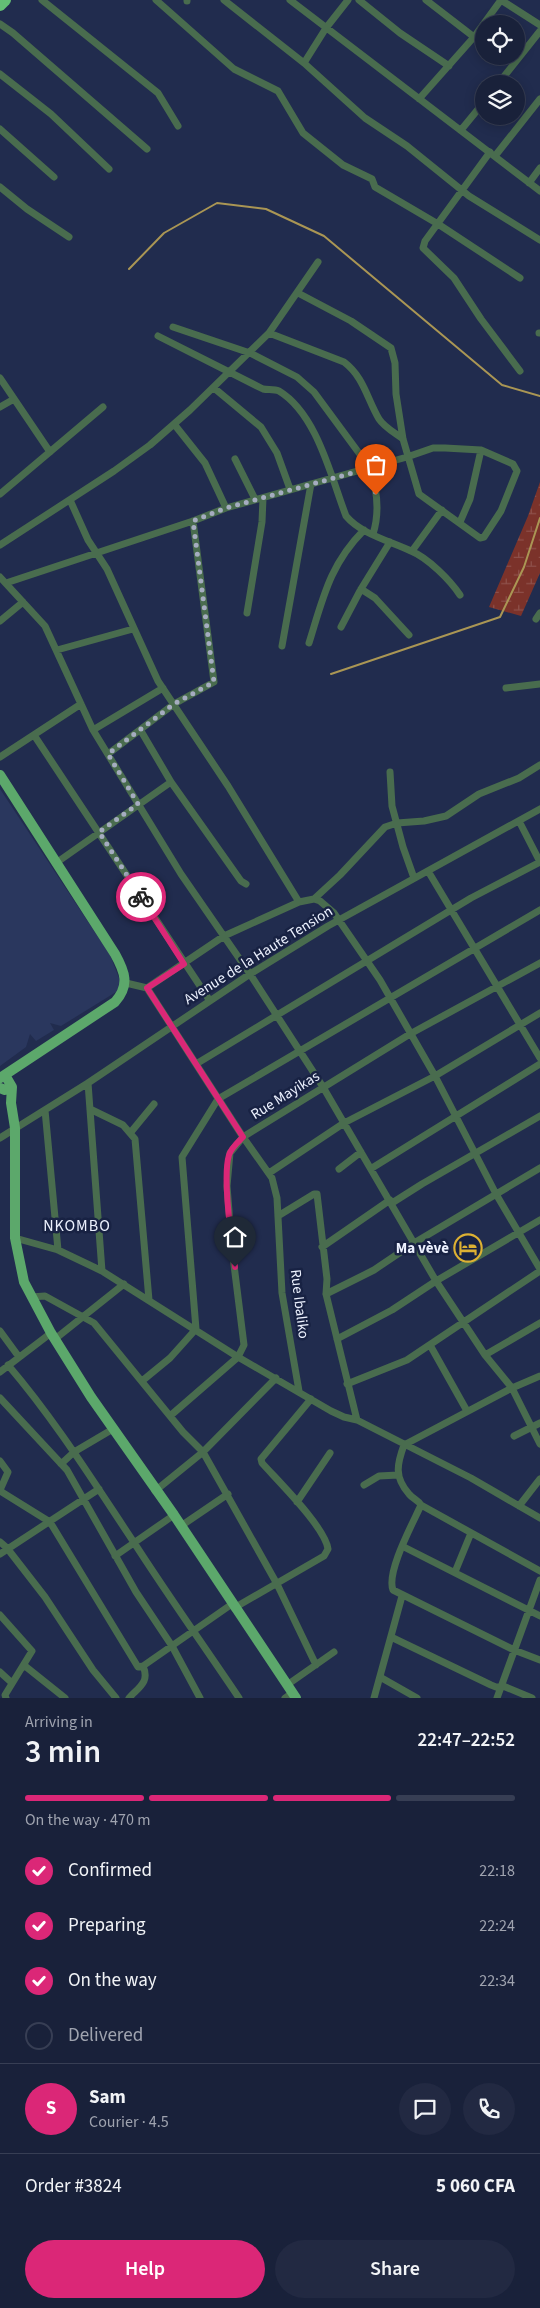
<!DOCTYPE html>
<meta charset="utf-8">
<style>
body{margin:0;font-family:"Source Sans 3",sans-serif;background:#222942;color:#f1f3f6;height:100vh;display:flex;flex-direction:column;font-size:19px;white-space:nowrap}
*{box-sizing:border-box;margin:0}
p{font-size:16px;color:#9fa3af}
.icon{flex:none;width:28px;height:28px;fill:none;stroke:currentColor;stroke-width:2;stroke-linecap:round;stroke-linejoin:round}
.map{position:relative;height:1698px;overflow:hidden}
.side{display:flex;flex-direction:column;background:#19213a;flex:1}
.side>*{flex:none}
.tools{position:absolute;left:475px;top:15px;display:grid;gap:10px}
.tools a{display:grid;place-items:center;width:50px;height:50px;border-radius:50%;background:#19213a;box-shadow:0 2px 12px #0003,0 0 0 1px #373e54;font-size:25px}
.pin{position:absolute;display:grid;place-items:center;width:42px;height:42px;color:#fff;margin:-51px -21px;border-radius:50% 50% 50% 0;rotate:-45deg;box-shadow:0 0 5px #0007}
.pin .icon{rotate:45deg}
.courier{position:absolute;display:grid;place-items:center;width:50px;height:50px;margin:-25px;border:4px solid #db2777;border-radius:50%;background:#fff;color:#222;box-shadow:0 1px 6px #0007}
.overview em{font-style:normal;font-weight:600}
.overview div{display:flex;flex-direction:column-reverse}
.overview{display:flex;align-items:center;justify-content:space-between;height:85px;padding:0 25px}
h1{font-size:32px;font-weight:600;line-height:38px}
.bar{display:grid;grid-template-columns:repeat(4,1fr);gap:8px 5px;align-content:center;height:60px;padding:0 25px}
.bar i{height:6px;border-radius:4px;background:#373e54}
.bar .selected{background:#db2777}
.bar p{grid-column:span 4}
.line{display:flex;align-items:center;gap:12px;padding:0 25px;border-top:1px solid #373e54}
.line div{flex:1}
.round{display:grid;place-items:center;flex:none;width:52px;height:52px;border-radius:26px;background:#222942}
ol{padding:0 25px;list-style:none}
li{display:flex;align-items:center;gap:15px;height:55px}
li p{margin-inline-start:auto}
li .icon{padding:5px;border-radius:50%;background:#db2777;color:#fff;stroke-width:4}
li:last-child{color:#9fa3af}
li i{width:28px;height:28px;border:2px solid #373e54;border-radius:50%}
.button{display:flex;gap:10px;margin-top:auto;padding:10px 25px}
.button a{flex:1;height:58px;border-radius:30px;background:#db2777;color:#fff;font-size:20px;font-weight:600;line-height:58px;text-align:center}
.button a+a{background:#222942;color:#f1f3f6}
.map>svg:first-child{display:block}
.built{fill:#2a375e}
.wetland{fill:url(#wetland-marsh)}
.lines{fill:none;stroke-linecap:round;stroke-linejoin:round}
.stream{stroke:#aa9654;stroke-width:2}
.street{stroke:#496c4e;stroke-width:7}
.primary{stroke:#5ca86b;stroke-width:10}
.highway{stroke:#63bf75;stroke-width:12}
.done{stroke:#a5acc0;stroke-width:5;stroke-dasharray:0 9}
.route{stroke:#db2777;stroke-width:6}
.labels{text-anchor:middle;stroke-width:5;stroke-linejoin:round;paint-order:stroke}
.street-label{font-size:15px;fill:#ecf1fe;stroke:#182243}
.poi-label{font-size:15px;font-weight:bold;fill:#ecf1fe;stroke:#182243;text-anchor:end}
.neighbourhood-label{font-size:16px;letter-spacing:1px;fill:#ecf1fe;stroke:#182243}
</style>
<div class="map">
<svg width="540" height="1698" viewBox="0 0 540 1698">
<defs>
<pattern id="wetland-marsh" width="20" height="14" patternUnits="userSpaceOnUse" patternTransform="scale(1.25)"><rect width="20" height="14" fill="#7b322a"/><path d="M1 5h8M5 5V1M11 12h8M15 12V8" fill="none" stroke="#8e504a"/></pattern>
</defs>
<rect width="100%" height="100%" fill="#212c4e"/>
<path class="built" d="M0,789L110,955L121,983L116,992L61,1026L50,1023L54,1030L36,1041L30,1034L26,1047L0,1066Z"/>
<path class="wetland" d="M540,482V573L521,616L489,607L528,516Z"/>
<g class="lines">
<path class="stream" d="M129,269L164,233L217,203L266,209L324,236L502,385L540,396
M331,674L500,617L524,567L540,518"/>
<path class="street" d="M42,0L158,93L178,126
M156,0L234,69L278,91L303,133L343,165L372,179L375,187L438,224L520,278
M224,0L304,63L365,118L407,146L469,196L540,240
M290,0L540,191
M359,0L400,33L449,66
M426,0L474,37
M187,1V0
M0,24L13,33L147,149
M304,63L326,28L348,0
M0,74L51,114L109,169
M498,84L540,31
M419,99L474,37L501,0L540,25
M0,129L54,177
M461,130L484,102
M490,152L425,241L423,248L454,278L481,319L520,371
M495,156L540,99
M529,183L540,168
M0,187L27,209L69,237
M173,327L250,353L297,377L314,392L370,468C377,489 380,512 373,534
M269,333L344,362C364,377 367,399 379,419C384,427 395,433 403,439
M539,333H540
M158,336L263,389C268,390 274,389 279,391C317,414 331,477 346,516C361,534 390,541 411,551C428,558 450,580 460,595
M0,378L50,452
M214,388L261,427L277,453L290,489
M0,407L14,399
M174,424L205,463L226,508
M235,459L255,499
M0,494L103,407
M70,500L88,540L107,569L158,681L228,786L299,902
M460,522L470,499L481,450
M0,545L114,471L150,445L190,410L269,333L318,262
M412,551L442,510
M0,577L45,626L93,730L181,874L250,974L323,1087L436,1281L485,1355L512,1388L540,1444
M6,583L193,521L226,508L407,457L433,448H445L481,450L513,464L517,471L501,511L484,537L480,538L419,494L403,439L396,394L395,363L391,348L351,321L298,293
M361,589L375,598L409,635
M247,613L262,522L263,498
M536,619L540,613
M0,621L23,602
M341,627L361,589L390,542
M309,643C323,598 330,564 364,530
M282,646L311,484
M57,650L133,629
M506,688L540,684
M93,730L163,688
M141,731L171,782L241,881L246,884
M34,735L210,1001
M108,754L174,704L214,682L193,521
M0,757L81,704
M390,772L392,806L403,847L414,878
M519,821L540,862
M56,863L171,782
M428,871L540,1058
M314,899L340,875L385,827L397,823L424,821L446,816L479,794L519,778L540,765
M126,983L147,988L224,936L299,902L314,899L320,901L334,913L380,980L435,1076L496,1194L540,1269
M147,988L243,1137L272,1178L277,1198L282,1293L299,1391
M196,1064L471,898L540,862
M88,1083L102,1271
M90,1109L123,1125L135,1139L149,1300
M45,1110L58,1250
M131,1132L154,1104
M0,1138L88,1083L250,974L328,926L540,809
M372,1168L540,1064
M339,1169L361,1152
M269,1173L344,1123L435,1076L540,1013
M392,1203L422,1184L540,1116
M278,1216L314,1194H317L327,1279L326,1294L357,1420
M15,1238L58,1250L102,1271L238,1357L331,1411L344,1417L357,1420L471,1478L540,1518
M322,1247L390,1200
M326,1294L374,1270L414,1243L540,1168
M31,1297L45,1296L94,1323L183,1432L203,1452L277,1584L316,1665
M0,1331L19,1357
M55,1339L124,1284
M337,1339L392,1310L436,1281L540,1220
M430,1345L467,1411
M485,1355L540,1323
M8,1365C55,1420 93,1481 133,1541C167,1594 204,1646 239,1698
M0,1372L51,1333
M540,1376L512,1388L404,1445C397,1464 394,1477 409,1494C413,1499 418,1500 421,1505L540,1571
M142,1381L170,1358L196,1329L182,1157L218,1099L540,910
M347,1384L407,1360L540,1271
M0,1398L67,1470L136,1592L172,1646L200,1698
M170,1416L238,1357L244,1345L232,1249L227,1186L230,1153L243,1137L410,1034L540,963
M514,1436L540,1423
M0,1461L8,1472L0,1490
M61,1464L74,1452L113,1429
M364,1485L379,1476L398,1475
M0,1491L50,1522L138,1667L143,1666L232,1604
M155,1491L203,1452L276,1378
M297,1502L330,1453
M421,1505C413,1523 386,1572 393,1590L514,1650L540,1660
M519,1506L540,1479
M181,1526L228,1494
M0,1542L7,1548L45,1597L93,1670L116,1698
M402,1546L540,1616
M0,1554L99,1489
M115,1556L174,1515
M455,1572L471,1533
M234,1608L324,1556L328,1549C325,1527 278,1481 262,1463L261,1459L311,1399
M0,1615L32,1651L5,1695L6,1698
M391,1637L491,1685L496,1687L503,1686L532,1698
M25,1666L65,1698
M0,1672L12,1683
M380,1677L417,1698
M287,1685L334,1652
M129,1698C139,1687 150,1682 143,1666
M285,1698L292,1693
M374,1698L402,1596
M497,1698L540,1580"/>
<path class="primary" d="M0,775L115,954C125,972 130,985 115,1002L0,1078
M5,1075L12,1087L11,1103L15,1128V1238L24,1282L51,1333L91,1397L174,1515L296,1698
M0,1088L5,1090"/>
<path class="highway" d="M0,5L5,0"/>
</g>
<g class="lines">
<path class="done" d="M141,897L99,832L138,804L108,754L174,704L214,682L193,521L226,508L370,468L376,495"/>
<path class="route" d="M141,897L184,964L147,988L243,1137C237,1143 231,1148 229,1155C222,1178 232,1242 235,1267"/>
</g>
<defs>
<g id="hotel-ring" transform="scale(1.4375)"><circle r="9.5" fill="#182243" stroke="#ddb133" stroke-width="1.5"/><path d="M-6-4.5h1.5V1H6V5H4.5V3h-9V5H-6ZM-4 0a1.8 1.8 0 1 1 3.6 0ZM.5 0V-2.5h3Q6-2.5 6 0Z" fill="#ddb133"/></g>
</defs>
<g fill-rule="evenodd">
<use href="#hotel-ring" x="468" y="1248"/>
</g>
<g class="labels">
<g class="street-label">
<text transform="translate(258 955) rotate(-32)" y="5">Avenue de la Haute Tension</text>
<text transform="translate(285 1095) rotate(-32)" y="5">Rue Mayikas</text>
<text transform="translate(300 1304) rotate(83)" y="5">Rue Ibaliko</text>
</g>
<g class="poi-label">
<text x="449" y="1253">Ma vèvè</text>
</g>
<g class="neighbourhood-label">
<text x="77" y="1231">NKOMBO</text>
</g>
</g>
</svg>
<div class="tools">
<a><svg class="icon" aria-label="locate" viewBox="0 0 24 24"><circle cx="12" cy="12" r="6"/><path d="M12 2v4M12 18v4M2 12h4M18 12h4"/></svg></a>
<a><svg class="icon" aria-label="layers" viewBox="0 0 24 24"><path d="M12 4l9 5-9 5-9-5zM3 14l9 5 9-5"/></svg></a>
</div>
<div class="pin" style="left:376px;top:495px;background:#ea580c"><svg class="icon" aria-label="bag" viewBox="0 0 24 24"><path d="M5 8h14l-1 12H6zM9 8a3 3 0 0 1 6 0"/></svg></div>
<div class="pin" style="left:235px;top:1267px;background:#1f2937"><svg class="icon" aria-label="home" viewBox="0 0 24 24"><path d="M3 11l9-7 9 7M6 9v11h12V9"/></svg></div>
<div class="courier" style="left:141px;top:897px"><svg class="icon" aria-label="bike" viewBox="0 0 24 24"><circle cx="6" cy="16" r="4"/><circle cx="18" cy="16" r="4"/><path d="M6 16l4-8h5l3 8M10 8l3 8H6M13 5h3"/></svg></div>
</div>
<section class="side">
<div class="overview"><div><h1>3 min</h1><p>Arriving in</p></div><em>22:47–22:52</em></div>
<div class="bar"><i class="selected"></i><i class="selected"></i><i class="selected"></i><i></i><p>On the way · 470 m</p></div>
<ol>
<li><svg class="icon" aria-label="check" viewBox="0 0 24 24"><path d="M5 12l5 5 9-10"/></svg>Confirmed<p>22:18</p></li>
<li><svg class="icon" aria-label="check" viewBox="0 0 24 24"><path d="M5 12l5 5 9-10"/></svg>Preparing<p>22:24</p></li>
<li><svg class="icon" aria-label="check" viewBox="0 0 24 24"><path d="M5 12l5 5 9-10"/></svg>On the way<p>22:34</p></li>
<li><i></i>Delivered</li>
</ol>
<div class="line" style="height:90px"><b class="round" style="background:#db2777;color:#fff">S</b><div><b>Sam</b><p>Courier · 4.5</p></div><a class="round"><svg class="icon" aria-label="chat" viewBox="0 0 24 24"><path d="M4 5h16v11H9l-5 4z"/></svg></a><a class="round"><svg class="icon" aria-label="phone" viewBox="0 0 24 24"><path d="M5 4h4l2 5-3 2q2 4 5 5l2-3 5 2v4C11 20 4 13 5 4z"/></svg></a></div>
<div class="line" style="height:65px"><div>Order #3824</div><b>5 060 CFA</b></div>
<div class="button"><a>Help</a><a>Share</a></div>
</section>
